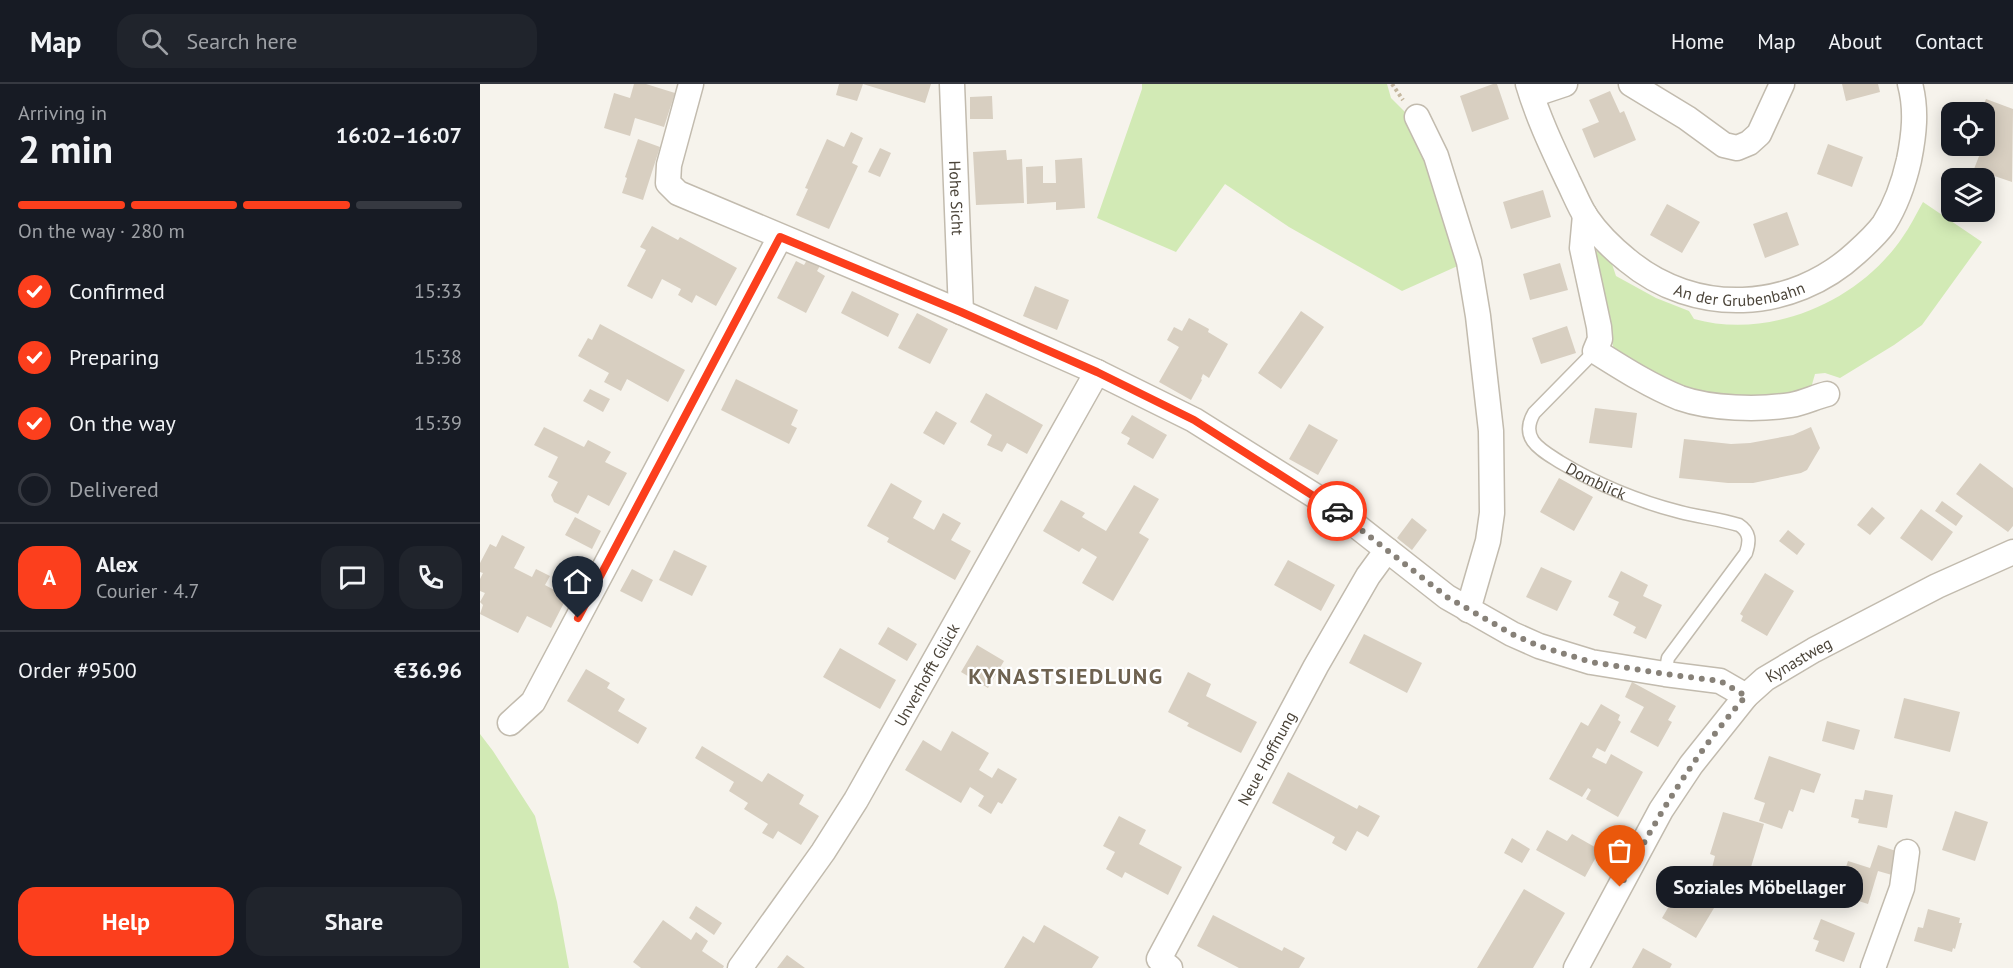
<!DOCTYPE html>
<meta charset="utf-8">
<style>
body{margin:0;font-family:"PT Sans",sans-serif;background:#20242c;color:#f1f3f6;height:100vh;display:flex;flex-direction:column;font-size:22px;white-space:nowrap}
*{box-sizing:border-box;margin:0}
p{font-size:20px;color:#9ea1a6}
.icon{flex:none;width:33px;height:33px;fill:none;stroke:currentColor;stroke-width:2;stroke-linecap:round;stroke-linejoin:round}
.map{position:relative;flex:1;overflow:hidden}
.drawer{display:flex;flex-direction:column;background:#171b24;width:480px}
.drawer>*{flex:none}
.buttons{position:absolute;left:1461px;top:18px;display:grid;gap:12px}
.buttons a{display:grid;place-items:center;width:54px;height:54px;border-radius:12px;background:#171b24;box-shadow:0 3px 15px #0003;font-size:30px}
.pin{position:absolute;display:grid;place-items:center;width:51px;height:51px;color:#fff;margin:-62px -26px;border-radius:50% 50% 50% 0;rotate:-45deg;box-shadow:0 0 6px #0007}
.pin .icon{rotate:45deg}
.courier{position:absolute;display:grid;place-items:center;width:60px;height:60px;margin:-30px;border:4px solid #fc3f1d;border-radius:50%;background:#fff;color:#222;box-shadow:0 2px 8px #0007}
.bubble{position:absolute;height:42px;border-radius:18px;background:#171b24;box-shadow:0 3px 15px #0003;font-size:20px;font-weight:800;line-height:42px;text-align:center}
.head em{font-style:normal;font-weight:800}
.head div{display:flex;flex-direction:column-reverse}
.head{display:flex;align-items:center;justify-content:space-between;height:102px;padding:0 18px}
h1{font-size:39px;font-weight:800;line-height:45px}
.bar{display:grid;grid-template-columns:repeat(4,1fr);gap:9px 6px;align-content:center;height:72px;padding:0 18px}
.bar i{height:8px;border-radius:4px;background:#363941}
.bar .selected{background:#fc3f1d}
.bar p{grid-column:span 4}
.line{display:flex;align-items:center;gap:15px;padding:0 18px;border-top:2px solid #363941}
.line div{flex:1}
.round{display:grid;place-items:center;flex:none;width:63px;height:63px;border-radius:18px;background:#20242c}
ol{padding:0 18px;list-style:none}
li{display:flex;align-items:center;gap:18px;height:66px}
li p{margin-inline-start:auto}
li .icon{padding:6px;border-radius:50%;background:#fc3f1d;color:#fff;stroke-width:4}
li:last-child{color:#9ea1a6}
li i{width:33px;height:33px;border:3px solid #363941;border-radius:50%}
.button{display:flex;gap:12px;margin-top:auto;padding:12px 18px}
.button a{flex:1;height:69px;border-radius:18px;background:#fc3f1d;color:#fff;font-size:24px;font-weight:800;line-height:69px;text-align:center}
.button a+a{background:#20242c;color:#f1f3f6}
header{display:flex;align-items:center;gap:36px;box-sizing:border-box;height:84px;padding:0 30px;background:#171b24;border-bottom:2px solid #363941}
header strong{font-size:28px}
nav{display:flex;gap:33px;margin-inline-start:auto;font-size:21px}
.search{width:420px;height:54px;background:#20242c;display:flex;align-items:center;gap:15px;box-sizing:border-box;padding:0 21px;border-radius:18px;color:#9ea1a6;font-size:22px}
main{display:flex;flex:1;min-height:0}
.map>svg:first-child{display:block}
.green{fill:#d2eab5}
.building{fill:#d8cfc1}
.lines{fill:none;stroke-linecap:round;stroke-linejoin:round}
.service-casing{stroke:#c2bbae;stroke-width:15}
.minor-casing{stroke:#c2bbae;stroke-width:27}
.path{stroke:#c4b79f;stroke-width:4;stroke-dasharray:3 3;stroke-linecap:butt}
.service{stroke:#fff;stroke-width:12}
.minor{stroke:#fff;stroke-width:24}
.done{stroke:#878178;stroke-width:6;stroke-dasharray:0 10.8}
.route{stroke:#fc3f1d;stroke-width:8}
.labels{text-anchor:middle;stroke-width:4.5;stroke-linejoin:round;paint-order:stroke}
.street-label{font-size:16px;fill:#4b4439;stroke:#fff}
.district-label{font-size:22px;font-weight:bold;letter-spacing:1.5px;fill:#6e6250;stroke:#fff}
</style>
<header>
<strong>Map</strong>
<div class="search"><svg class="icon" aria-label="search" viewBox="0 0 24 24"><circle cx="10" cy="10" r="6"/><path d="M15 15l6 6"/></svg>Search here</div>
<nav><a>Home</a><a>Map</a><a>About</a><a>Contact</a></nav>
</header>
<main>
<section class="drawer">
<div class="head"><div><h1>2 min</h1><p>Arriving in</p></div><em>16:02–16:07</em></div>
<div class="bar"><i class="selected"></i><i class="selected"></i><i class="selected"></i><i></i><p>On the way · 280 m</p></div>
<ol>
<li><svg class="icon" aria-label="check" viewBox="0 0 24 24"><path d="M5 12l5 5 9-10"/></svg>Confirmed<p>15:33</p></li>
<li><svg class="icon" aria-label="check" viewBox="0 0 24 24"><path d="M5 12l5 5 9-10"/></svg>Preparing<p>15:38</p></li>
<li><svg class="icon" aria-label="check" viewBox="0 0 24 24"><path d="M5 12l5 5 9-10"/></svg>On the way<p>15:39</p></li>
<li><i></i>Delivered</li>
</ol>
<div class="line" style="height:108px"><b class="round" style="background:#fc3f1d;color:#fff">A</b><div><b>Alex</b><p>Courier · 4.7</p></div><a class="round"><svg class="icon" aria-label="chat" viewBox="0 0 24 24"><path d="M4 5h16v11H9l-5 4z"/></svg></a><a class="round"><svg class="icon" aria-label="phone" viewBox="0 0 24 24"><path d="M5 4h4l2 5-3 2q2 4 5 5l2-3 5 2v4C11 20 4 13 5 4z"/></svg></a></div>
<div class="line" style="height:78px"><div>Order #9500</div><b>€36.96</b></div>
<div class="button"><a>Help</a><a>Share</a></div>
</section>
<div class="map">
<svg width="1533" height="884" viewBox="0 0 1533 884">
<rect width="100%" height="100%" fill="#f6f3ec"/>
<path class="green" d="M662,0H907L911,14L932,35L982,180L922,207L809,143L745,100L696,168L617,134L662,5Z
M1443,118L1502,158L1442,241L1414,261L1360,294L1345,289L1335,290L1331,304L1315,314L1267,316L1205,306L1135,270L1111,168L1118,167L1132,180L1136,192L1176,214L1209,227L1214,235C1290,256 1378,218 1422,154C1430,143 1436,130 1443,118Z
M0,650L13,667L55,732L77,818L89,884H0Z"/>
<path class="building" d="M154,0H166L195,9L184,43L155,34L150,52L124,44L134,9L150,14Z
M359,0H383L377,17L356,11Z
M383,0H451L445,19Z
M1013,0H1017L1029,35L992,48L980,12Z
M1362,0H1398L1400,8L1366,17Z
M1130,7L1140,29L1144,27L1156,56L1114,74L1102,45L1119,38L1109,16Z
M512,12L513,35H490V13Z
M1506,15L1533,25L1532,98L1494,85L1503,62H1504V28H1501Z
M371,48L383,54L372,79L378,82L349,145L316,131L328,105L325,104L347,55L364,63Z
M158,55L180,63L163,116L142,109L147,94L145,93Z
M1348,60L1383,73L1372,103L1337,90Z
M400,64L411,69L400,93L388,88Z
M526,66L527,76L542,75L544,119L496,121L493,68Z
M602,74L605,124L576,126V118L547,120L546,83L563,82V99H576L575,76Z
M1063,106L1071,133L1031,145L1023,118Z
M1187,120L1220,138L1202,169L1170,151Z
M1307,128L1319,161L1285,174L1273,140Z
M172,142L198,156L200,153L257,184L236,222L216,211L212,219L198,211L201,205L182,195L172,215L147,202L166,166L160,163Z
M327,176L340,182L337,187L345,192L326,229L297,214L316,177L324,181Z
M1080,179L1088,206L1050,216L1043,190Z
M555,202L589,216L577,246L543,232Z
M372,207L419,230L408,253L361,229Z
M821,227L844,243L801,305L778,289Z
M437,229L468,245L450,280L418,264Z
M709,234L729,245L728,248L748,260L729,294L723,290L721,295L722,296L711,316L679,298L699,263L687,256L694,243L702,247Z
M120,240L205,286L188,318L147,295L141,307L124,298L129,289L98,272L108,254L112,256Z
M1087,242L1096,269L1061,280L1052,254Z
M256,295L318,326L311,341L317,344L309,360L241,326Z
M110,305L130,315L123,328L103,317Z
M506,309L563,341L547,370L527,359L522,368L507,361L512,351L490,338Z
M1115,324L1157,329L1152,364L1109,359Z
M456,327L477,339L464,361L443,349Z
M652,331L687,351L673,375L647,360L650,354L641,349Z
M829,340L858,356L838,391L809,375Z
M64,343L104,363L108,356L131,368L125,378L147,389L129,422L108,411L98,430L74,418L71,411L78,398L68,393L78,373L54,361Z
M1331,343L1340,364L1327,386L1321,389L1273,399H1248L1199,394L1204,355L1251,360L1270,359L1313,351Z
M1500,379L1533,404V442L1528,448L1476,410Z
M1079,394L1113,413L1094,447L1060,428Z
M411,399L442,417L433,434L454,446L463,429L481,439L471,456L491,467L475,496L407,458L409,454L387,442Z
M654,401L679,415L659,449L669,455L633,517L602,499L617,473L602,464L599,468L563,447L581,416L605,429L602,433L626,447Z
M1462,417L1483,432L1476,442L1455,427Z
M1392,423L1405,434L1390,451L1377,441Z
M1441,425L1473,448L1452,477L1420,454Z
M95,433L121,447L112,465L85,451Z
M932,434L947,446L932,466L917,454Z
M1308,446L1325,460L1317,471L1299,457Z
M22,451L45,463L34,484L52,493L56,485L70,492L65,501L87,513L71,544L47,532L38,549L0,530L3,521L0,518L5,509L0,507V495L3,489L0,488V479L10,460L16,463Z
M194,466L227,482L212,512L179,496Z
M808,476L855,501L841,527L794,501Z
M1061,483L1092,497L1077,527L1046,513Z
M152,485L173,496L162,518L140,507Z
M1141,487L1168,501L1163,512L1182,521L1166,555L1153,549L1156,543L1133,531L1139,518L1128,513Z
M1285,489L1314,507L1287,552L1261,537L1263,532L1260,530Z
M408,543L437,560L427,577L398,560Z
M884,550L942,579L927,609L869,579Z
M497,561L524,577L508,604L481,588Z
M360,564L416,596L400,625L343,593Z
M106,585L130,599L127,604L145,615L138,627L167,644L158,660L87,617Z
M708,588L731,600L726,612L777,638L761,669L707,642L709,639L688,628Z
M1152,598L1196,622L1188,636L1192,638L1178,663L1150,648L1164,623L1145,613Z
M1424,614L1480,628L1470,668L1414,654Z
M1121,620L1140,631L1138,636L1141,638L1125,668L1117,664L1112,673L1126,680L1131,670L1163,688L1138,733L1106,715L1111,706L1108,704L1102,713L1069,695L1101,638L1108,642Z
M1347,637L1380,646L1374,666L1342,657Z
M472,647L509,669L499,686L512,694L518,684L537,695L522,720L518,718L511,730L498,722L504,712L490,703L481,719L425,686L443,656L461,667Z
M222,662L282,698L288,689L324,711L319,720L339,732L321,761L298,747L293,755L282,749L288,740L264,725L268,719L249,707L254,698L215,674Z
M1289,672L1341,690L1334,709L1321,705L1313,728L1309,726L1302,745L1279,737L1285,719L1274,715Z
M808,688L877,725L879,721L900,732L888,753L877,747L866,767L852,759L855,753L792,719Z
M1385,706L1413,711L1407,744L1378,739L1379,735L1371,733L1375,715L1383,716Z
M1475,727L1508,738L1495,777L1462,766Z
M1243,728L1284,740L1271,783L1267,782L1264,793L1232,784L1235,772L1230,770Z
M639,732L666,746L659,760L702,783L688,811L645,788L642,794L626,785L635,768L623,762Z
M1067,746L1087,757L1092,750L1120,766L1105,793L1056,766Z
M1032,754L1050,765L1042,779L1024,769Z
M1398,761L1419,768L1412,791L1398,787L1388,820L1357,810L1368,777L1390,784Z
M1205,794L1240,814L1216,854L1182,834L1189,822L1185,821L1195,804L1198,806Z
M1044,805L1085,829L1053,884H997Z
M216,822L242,839L234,851L209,834Z
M1448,825L1480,834L1479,839H1482L1475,865L1473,864L1472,868L1434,857L1438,843L1443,844Z
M733,831L802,867L804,863L825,874L819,884H759L717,862Z
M1341,835L1375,849L1364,878L1335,867L1339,857L1333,855Z
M183,836L211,856L216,848L228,857L222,867L244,882L243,884H161L153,878Z
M564,841L619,873L612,884H524L543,852L554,859Z
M1163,864L1192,880L1190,884H1152Z
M307,871L325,884H297Z"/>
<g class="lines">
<g class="service-casing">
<g id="service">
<path id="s1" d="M1115,267L1054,329C1039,355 1061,366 1080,378C1118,401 1157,417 1200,428C1219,433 1239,435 1259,441C1270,448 1270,457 1266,469L1188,574L1185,590"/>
</g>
</g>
<g class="minor-casing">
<g id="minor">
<path d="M211,0L189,81L188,99L198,109L481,228L617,288L714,336L851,422L967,513L1032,550L1059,562L1111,578L1185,590L1240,597L1266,612"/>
<path id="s2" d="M472,0L481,228"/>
<path id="s3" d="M1048,0C1058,34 1073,65 1088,97C1094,109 1099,122 1106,133C1117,149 1132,164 1147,176C1215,233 1312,228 1376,169C1386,160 1396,151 1404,140C1416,121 1424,98 1429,76C1434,51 1437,26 1430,0"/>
<path d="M1151,0L1207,34L1244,61L1257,64L1269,59L1279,50L1302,0"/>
<path d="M1052,11L1085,0"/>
<path d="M937,33L956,72L989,178L998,232L1011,347L1012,429L1008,457L988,526"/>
<path d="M1105,131L1102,164L1119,243L1120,255L1115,267C1142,284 1170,302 1200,314C1231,325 1279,326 1311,321C1323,319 1335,313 1347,310"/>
<path d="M30,639L53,618L300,153"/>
<path id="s4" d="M260,884L343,768L376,716L617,288"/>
<path id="s5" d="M690,884L679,875L836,582L888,492L907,466"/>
<path id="s6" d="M1096,884L1181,726L1211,681L1266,612L1285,595L1334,566L1457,502L1533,468"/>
<path d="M1393,884L1422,804L1427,768"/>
</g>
</g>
<path class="path" d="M912,0L923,16"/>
<use href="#service" class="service"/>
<use href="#minor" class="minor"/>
</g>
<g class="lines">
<path class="done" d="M857,427L967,513L1032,550L1059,562L1111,578L1185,590L1240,597L1266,612C1213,672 1177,733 1140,803"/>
<path class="route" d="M98,534L300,153L481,228L617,288L714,336L857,427"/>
</g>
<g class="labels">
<g class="street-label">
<text dy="6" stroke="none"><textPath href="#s2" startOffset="114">Hohe Sicht</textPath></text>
<text dy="6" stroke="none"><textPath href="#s3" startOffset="327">An der Grubenbahn</textPath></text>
<text dy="6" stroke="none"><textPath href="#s1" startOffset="192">Domblick</textPath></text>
<text dy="6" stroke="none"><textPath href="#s6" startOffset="386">Kynastweg</textPath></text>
<text dy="6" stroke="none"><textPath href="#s4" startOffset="348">Unverhofft Glück</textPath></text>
<text dy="6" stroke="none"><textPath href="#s5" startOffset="242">Neue Hoffnung</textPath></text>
</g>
<g class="district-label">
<text x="586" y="600">KYNASTSIEDLUNG</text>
</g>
</g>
</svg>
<div class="buttons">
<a><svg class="icon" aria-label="locate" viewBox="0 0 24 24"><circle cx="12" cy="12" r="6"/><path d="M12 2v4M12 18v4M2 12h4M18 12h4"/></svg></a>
<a><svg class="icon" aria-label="layers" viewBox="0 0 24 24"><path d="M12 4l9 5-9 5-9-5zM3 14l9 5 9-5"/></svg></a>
</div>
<div class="pin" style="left:1140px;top:803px;background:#ea580c"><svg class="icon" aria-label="bag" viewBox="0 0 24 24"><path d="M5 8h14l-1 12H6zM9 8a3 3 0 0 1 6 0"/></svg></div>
<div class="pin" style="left:98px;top:534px;background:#1f2937"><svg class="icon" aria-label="home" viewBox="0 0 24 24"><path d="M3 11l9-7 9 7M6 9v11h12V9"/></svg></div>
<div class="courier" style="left:857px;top:427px"><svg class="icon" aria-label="car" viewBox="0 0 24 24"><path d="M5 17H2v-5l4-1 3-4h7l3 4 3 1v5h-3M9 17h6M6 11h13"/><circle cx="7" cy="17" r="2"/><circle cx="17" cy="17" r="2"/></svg></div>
<div class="bubble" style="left:1176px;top:782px;width:207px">Soziales Möbellager</div>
</div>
</main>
